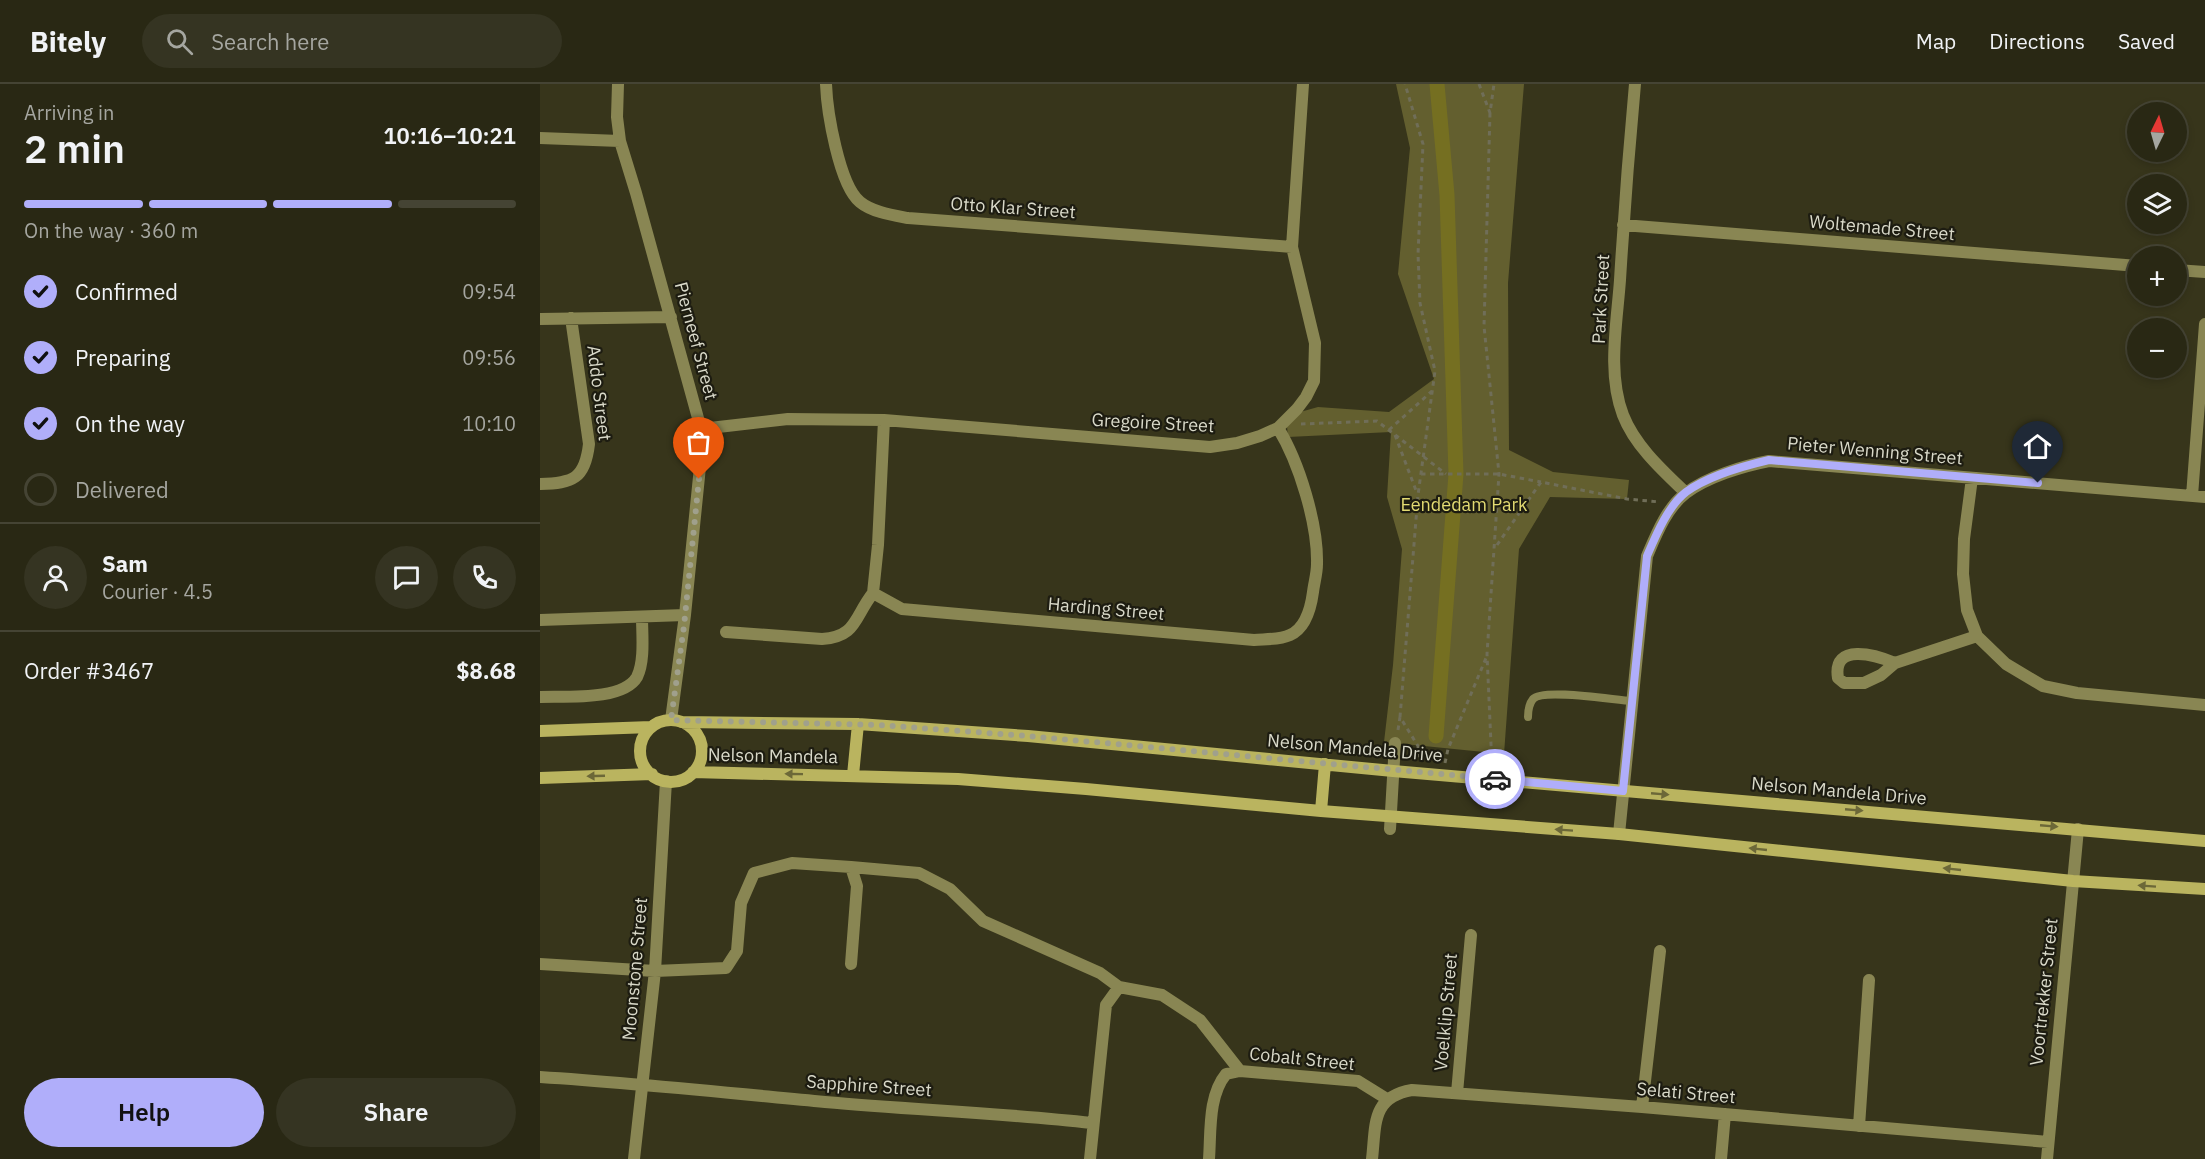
<!DOCTYPE html>
<meta charset="utf-8">
<style>
body{margin:0;font-family:"IBM Plex Sans",sans-serif;background:#353422;color:#f1f3f6;height:100vh;display:flex;flex-direction:column;font-size:22px;white-space:nowrap}
*{box-sizing:border-box;margin:0}
p{font-size:20px;color:#a5a6a0}
.icon{flex:none;width:33px;height:33px;fill:none;stroke:currentColor;stroke-width:2;stroke-linecap:round;stroke-linejoin:round}
.map{position:relative;flex:1;overflow:hidden}
.side{display:flex;flex-direction:column;background:#292814;width:540px}
.side>*{flex:none}
.needle{width:39px;rotate:5deg}
.controls{position:absolute;left:1587px;top:18px;display:grid;gap:12px}
.controls a{display:grid;place-items:center;width:60px;height:60px;border-radius:50%;background:#292814;box-shadow:0 3px 9px #0003,0 0 0 2px #454434;font-size:30px}
.pin{position:absolute;display:grid;place-items:center;width:51px;height:51px;color:#fff;margin:-62px -26px;border-radius:50% 50% 50% 0;rotate:-45deg;box-shadow:0 0 6px #0007}
.pin .icon{rotate:45deg}
.courier{position:absolute;display:grid;place-items:center;width:60px;height:60px;margin:-30px;border:4px solid #b0aefa;border-radius:50%;background:#fff;color:#222;box-shadow:0 2px 8px #0007}
.overview em{font-style:normal;font-weight:600}
.overview div{display:flex;flex-direction:column-reverse}
.overview{display:flex;align-items:center;justify-content:space-between;height:102px;padding:0 24px}
h1{font-size:39px;font-weight:600;line-height:45px}
.bar{display:grid;grid-template-columns:repeat(4,1fr);gap:9px 6px;align-content:center;height:72px;padding:0 24px}
.bar i{height:8px;border-radius:4px;background:#454434}
.bar .selected{background:#b0aefa}
.bar p{grid-column:span 4}
.line{display:flex;align-items:center;gap:15px;padding:0 24px;border-top:2px solid #454434}
.line div{flex:1}
.round{display:grid;place-items:center;flex:none;width:63px;height:63px;border-radius:32px;background:#353422}
ol{padding:0 24px;list-style:none}
li{display:flex;align-items:center;gap:18px;height:66px}
li p{margin-inline-start:auto}
li .icon{padding:6px;border-radius:50%;background:#b0aefa;color:#111;stroke-width:4}
li:last-child{color:#a5a6a0}
li i{width:33px;height:33px;border:3px solid #454434;border-radius:50%}
.action{display:flex;gap:12px;margin-top:auto;padding:12px 24px}
.action a{flex:1;height:69px;border-radius:36px;background:#b0aefa;color:#111;font-size:24px;font-weight:600;line-height:69px;text-align:center}
.action a+a{background:#353422;color:#f1f3f6}
header{display:flex;align-items:center;gap:36px;box-sizing:border-box;height:84px;padding:0 30px;background:#292814;border-bottom:2px solid #454434}
header strong{font-size:28px}
nav{display:flex;gap:33px;margin-inline-start:auto;font-size:21px}
.search{width:420px;height:54px;background:#353422;display:flex;align-items:center;gap:15px;box-sizing:border-box;padding:0 21px;border-radius:33px;color:#a5a6a0;font-size:22px}
main{display:flex;flex:1;min-height:0}
.map>svg:first-child{display:block}
.green{fill:#635f2f}
.lines{fill:none;stroke-linecap:round;stroke-linejoin:round}
.canal{stroke:#756f21;stroke-width:15}
.path{stroke:#706e58;stroke-width:3;stroke-dasharray:4.5 4.5;stroke-linecap:butt}
.lane{stroke:#898653;stroke-width:8}
.street{stroke:#898653;stroke-width:12}
.secondary{stroke:#bab45f;stroke-width:12}
.oneway{fill:#6c6838}
.done{stroke:#a0a08c;stroke-width:6;stroke-dasharray:0 10.8}
.route{stroke:#b0aefa;stroke-width:8}
.labels{text-anchor:middle;stroke-width:4.5;stroke-linejoin:round;paint-order:stroke}
.street-label{font-size:18px;fill:#d9d9c9;stroke:#1d1c11}
.park-label{font-size:18px;fill:#e3db72;stroke:#1d1c11}
</style>
<header>
<strong>Bitely</strong>
<div class="search"><svg class="icon" aria-label="search" viewBox="0 0 24 24"><circle cx="10" cy="10" r="6"/><path d="M15 15l6 6"/></svg>Search here</div>
<nav><a>Map</a><a>Directions</a><a>Saved</a></nav>
</header>
<main>
<section class="side">
<div class="overview"><div><h1>2 min</h1><p>Arriving in</p></div><em>10:16–10:21</em></div>
<div class="bar"><i class="selected"></i><i class="selected"></i><i class="selected"></i><i></i><p>On the way · 360 m</p></div>
<ol>
<li><svg class="icon" aria-label="check" viewBox="0 0 24 24"><path d="M5 12l5 5 9-10"/></svg>Confirmed<p>09:54</p></li>
<li><svg class="icon" aria-label="check" viewBox="0 0 24 24"><path d="M5 12l5 5 9-10"/></svg>Preparing<p>09:56</p></li>
<li><svg class="icon" aria-label="check" viewBox="0 0 24 24"><path d="M5 12l5 5 9-10"/></svg>On the way<p>10:10</p></li>
<li><i></i>Delivered</li>
</ol>
<div class="line" style="height:108px"><a class="round"><svg class="icon" aria-label="person" viewBox="0 0 24 24"><circle cx="12" cy="8" r="4"/><path d="M4 21q1-7 8-7t8 7"/></svg></a><div><b>Sam</b><p>Courier · 4.5</p></div><a class="round"><svg class="icon" aria-label="chat" viewBox="0 0 24 24"><path d="M4 5h16v11H9l-5 4z"/></svg></a><a class="round"><svg class="icon" aria-label="phone" viewBox="0 0 24 24"><path d="M5 4h4l2 5-3 2q2 4 5 5l2-3 5 2v4C11 20 4 13 5 4z"/></svg></a></div>
<div class="line" style="height:78px"><div>Order #3467</div><b>$8.68</b></div>
<div class="action"><a>Help</a><a>Share</a></div>
</section>
<div class="map">
<svg width="1665" height="1075" viewBox="0 0 1665 1075">
<rect width="100%" height="100%" fill="#37351b"/>
<path class="green" d="M856,0H984L968,199L969,366L1013,388L1089,396L1087,415L1010,413L979,465L964,670L844,658L853,581L862,465L847,413L851,348L748,353L746,332L778,323L849,328L894,295L858,190L870,64Z"/>
<g class="lines">
<path class="canal" d="M896,652L916,390L907,111L897,0"/>
<path class="path" d="M939,0L950,29L954,0
M950,29L944,242L959,390L947,570L952,683
M761,340L837,337L906,390
M849,346L892,307
M855,351L877,409
M881,390H959L1001,398
M957,461L1001,398L1087,415L1120,418
M860,633L878,411L895,287L880,219L878,170L883,60L865,0
M858,646L860,633L878,662V677
M905,679L908,665L946,574"/>
<path class="lane" d="M988,633C988,626 989,620 993,615C1003,604 1074,616 1092,617"/>
<path class="street" d="M78,0L77,33L80,57L96,109L161,345V373L145,531L131,636
M286,0C287,27 299,101 320,118C332,128 352,131 368,134L752,163
M1095,0C1089,65 1084,130 1080,196C1077,239 1067,289 1083,331C1095,362 1123,387 1146,409
M0,54L80,57
M1083,141L1598,182
M1636,186L1665,188
M0,235L131,233
M344,336L338,461L333,509L362,525L714,556C725,555 739,556 750,551C766,544 771,523 773,508C774,499 777,490 777,480C778,440 759,378 738,344
M161,345L248,335L344,336L670,363L697,359L720,352L738,344L757,325L766,313L774,297L775,259L752,163L763,0
M1432,394L1424,455L1423,490L1427,526L1437,552L1466,580L1503,602L1537,609L1665,621
M0,400C33,399 45,395 49,360L31,234
M1652,412L1665,240
M0,536L145,531
M186,548L282,555C317,553 314,533 333,509
M1355,579C1336,571 1292,558 1298,594L1304,599H1324L1341,591L1355,579L1437,552
M0,613C25,612 83,617 97,593C105,577 102,550 102,533
M850,745L855,659
M1079,750L1107,472C1116,451 1127,423 1146,409C1167,393 1203,382 1229,377L1665,413
M311,783L379,789L410,805L443,837L560,889L579,903L622,911L660,936L700,987
M0,880L115,887L186,884L197,867L201,819L214,789L252,779L311,783L317,802L311,880
M0,993C95,999 190,1009 285,1018C374,1026 464,1029 552,1039
M917,1009L931,851
M1102,1023L1120,867
M1319,1042L1329,896
M94,1075L115,887L126,697
M550,1075L566,921L579,903
M669,1075C671,1047 668,1012 686,990L700,987L818,997L847,1015
M832,1075C836,1041 831,1013 872,1006L1102,1023L1508,1058
M1181,1075L1185,1030
M1507,1075L1538,745"/>
<path class="secondary" d="M100 667a31 31 0 1 1 62 0a31 31 0 1 1-62 0Z
M141,638L318,640L488,652L853,687L1665,757
M0,647L111,643
M153,688L418,695L546,705L781,727L1079,750L1533,797L1665,805
M313,691L318,640
M0,694L112,690
M781,727L785,680"/>
</g>
<defs><path id="oneway-solid" d="M-6-.8H1V-3.2L6.5 0L1 3.2V.8H-6Z" transform="scale(1.5)"/></defs>
<g class="oneway">
<use href="#oneway-solid" transform="translate(254 690) rotate(-179)"/>
<use href="#oneway-solid" transform="translate(56 692) rotate(178)"/>
<use href="#oneway-solid" transform="translate(1120 710) rotate(5)"/>
<use href="#oneway-solid" transform="translate(1314 726) rotate(5)"/>
<use href="#oneway-solid" transform="translate(1509 742) rotate(5)"/>
<use href="#oneway-solid" transform="translate(1024 746) rotate(-176)"/>
<use href="#oneway-solid" transform="translate(1218 765) rotate(-174)"/>
<use href="#oneway-solid" transform="translate(1412 785) rotate(-174)"/>
<use href="#oneway-solid" transform="translate(1607 802) rotate(-176)"/>
</g>
<g class="lines">
<path class="done" d="M159,395L144,542L131,636L339,641L488,652L955,695"/>
<path class="route" d="M955,695L1083,707L1107,472C1116,451 1128,422 1146,408C1168,392 1203,382 1229,376L1498,399"/>
</g>
<g class="labels">
<g class="street-label">
<text transform="translate(473 124) rotate(4)" y="6">Otto Klar Street</text>
<text transform="translate(1342 144) rotate(5)" y="6">Woltemade Street</text>
<text transform="translate(1061 215) rotate(-87)" y="6">Park Street</text>
<text transform="translate(156 257) rotate(75)" y="6">Pierneef Street</text>
<text transform="translate(59 309) rotate(83)" y="6">Addo Street</text>
<text transform="translate(613 339) rotate(3)" y="6">Gregoire Street</text>
<text transform="translate(1335 367) rotate(5)" y="6">Pieter Wenning Street</text>
<text transform="translate(566 525) rotate(5)" y="6">Harding Street</text>
<text transform="translate(815 664) rotate(5)" y="6">Nelson Mandela Drive</text>
<text transform="translate(233 672) rotate(1)" y="6">Nelson Mandela</text>
<text transform="translate(1299 707) rotate(5)" y="6">Nelson Mandela Drive</text>
<text transform="translate(95 885) rotate(-85)" y="6">Moonstone Street</text>
<text transform="translate(1504 908) rotate(-84)" y="6">Voortrekker Street</text>
<text transform="translate(906 928) rotate(-85)" y="6">Voelklip Street</text>
<text transform="translate(762 975) rotate(6)" y="6">Cobalt Street</text>
<text transform="translate(329 1002) rotate(4)" y="6">Sapphire Street</text>
<text transform="translate(1146 1009) rotate(5)" y="6">Selati Street</text>
</g>
<g class="park-label">
<text x="924" y="427">Eendedam Park</text>
</g>
</g>
</svg>
<div class="controls">
<a><svg class="needle" viewBox="-14 -14 28 28"><path d="M0-13l5 13h-10z" fill="#e53935"/><path d="M0 13l5-13h-10z" fill="#a5a6a0"/></svg></a>
<a><svg class="icon" aria-label="layers" viewBox="0 0 24 24"><path d="M12 4l9 5-9 5-9-5zM3 14l9 5 9-5"/></svg></a>
<a>+</a>
<a>−</a>
</div>
<div class="pin" style="left:159px;top:395px;background:#ea580c"><svg class="icon" aria-label="bag" viewBox="0 0 24 24"><path d="M5 8h14l-1 12H6zM9 8a3 3 0 0 1 6 0"/></svg></div>
<div class="pin" style="left:1498px;top:399px;background:#1f2937"><svg class="icon" aria-label="home" viewBox="0 0 24 24"><path d="M3 11l9-7 9 7M6 9v11h12V9"/></svg></div>
<div class="courier" style="left:955px;top:695px"><svg class="icon" aria-label="car" viewBox="0 0 24 24"><path d="M5 17H2v-5l4-1 3-4h7l3 4 3 1v5h-3M9 17h6M6 11h13"/><circle cx="7" cy="17" r="2"/><circle cx="17" cy="17" r="2"/></svg></div>
</div>
</main>
